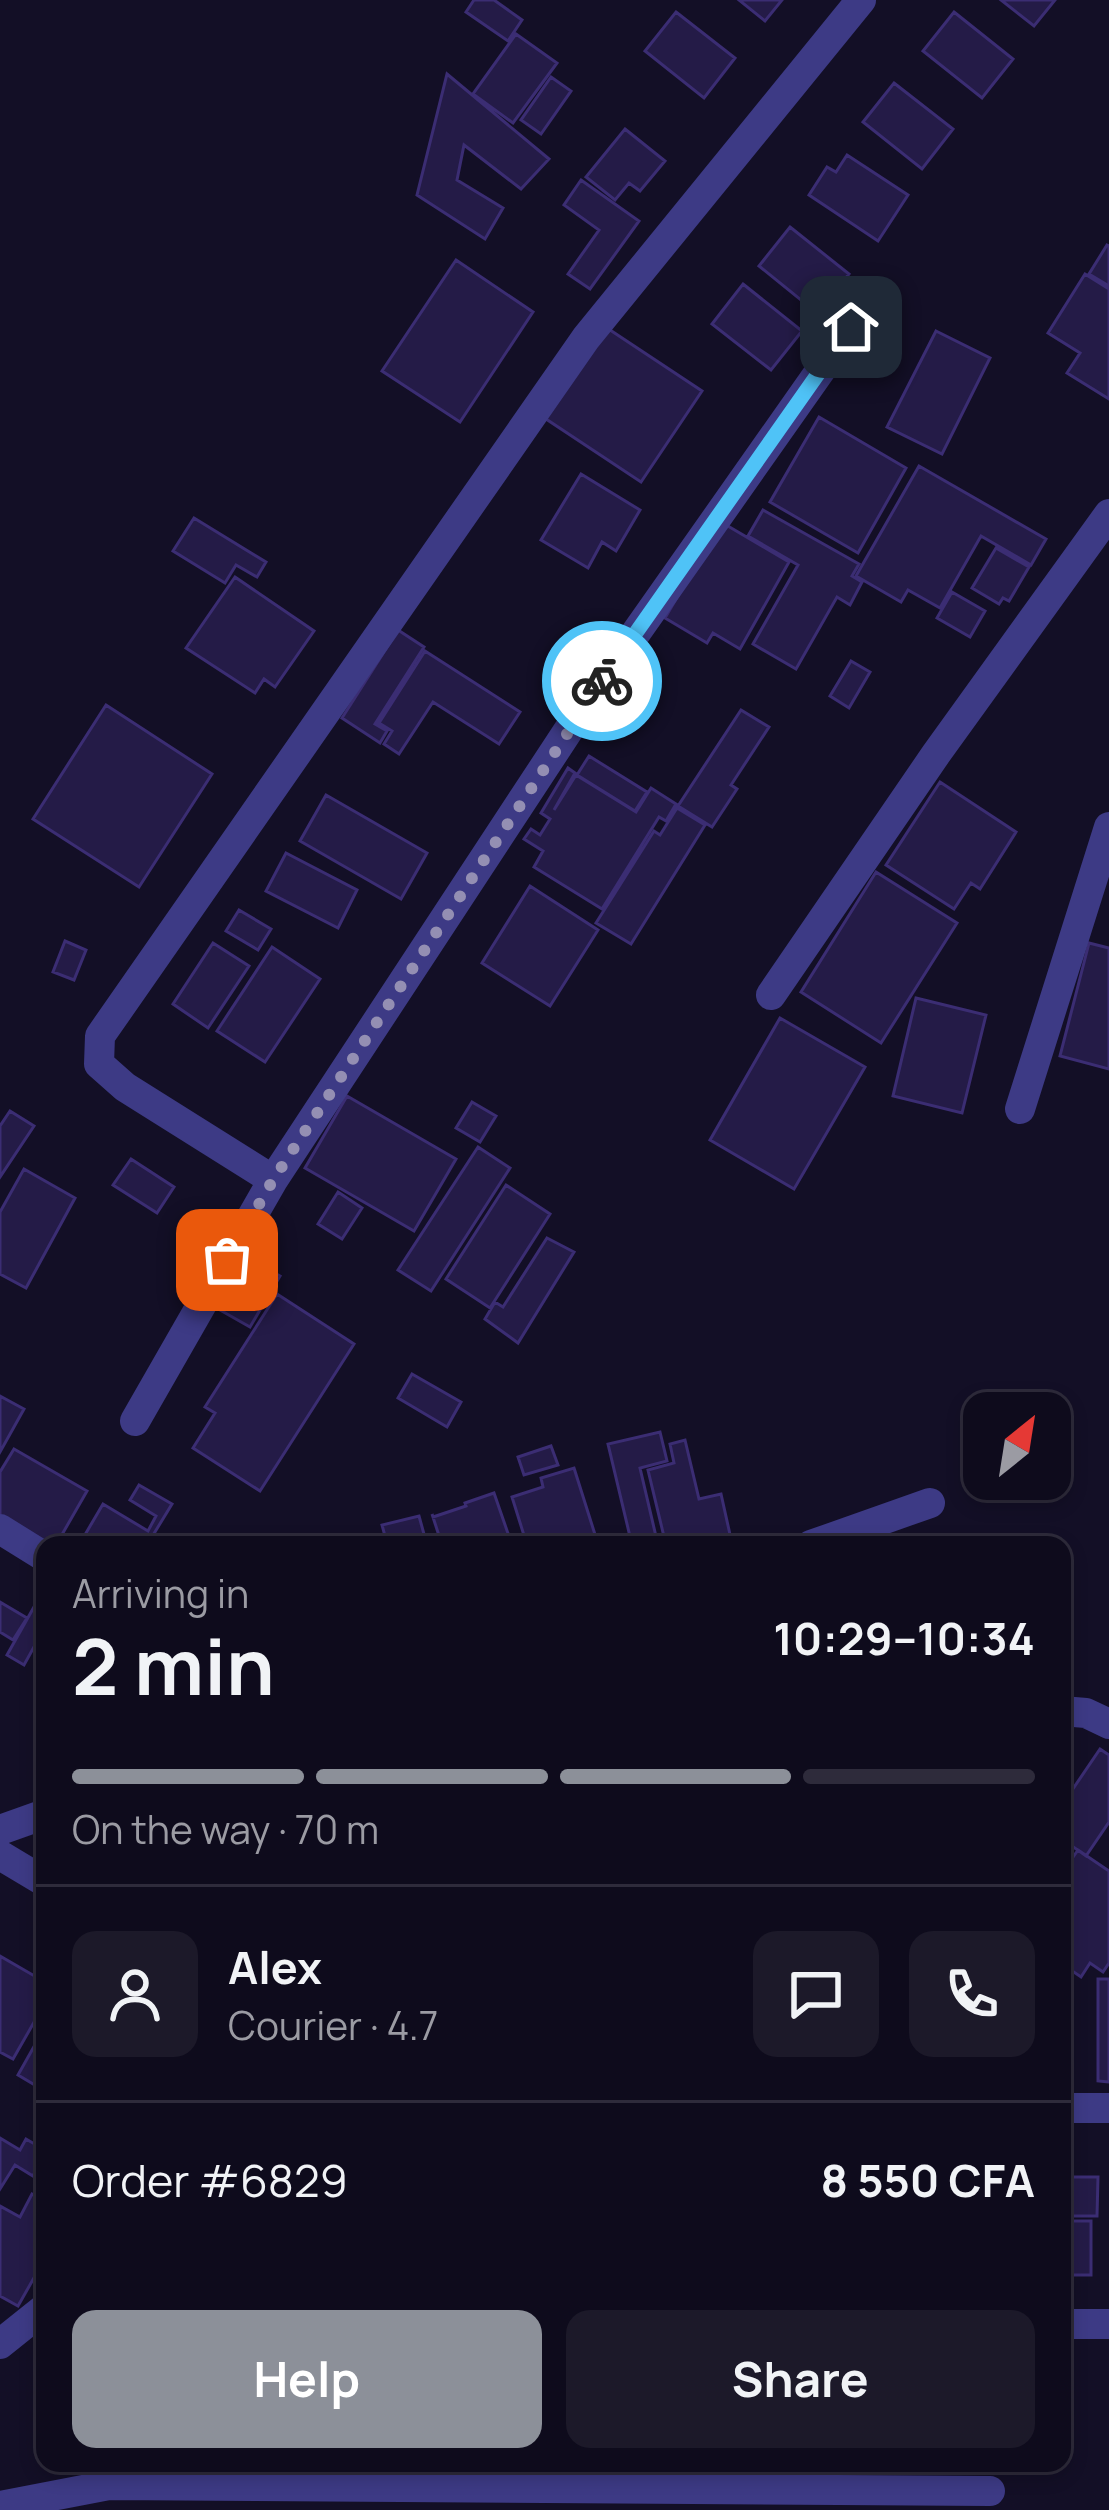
<!DOCTYPE html>
<meta charset="utf-8">
<style>
body{margin:0;font-family:Manrope,sans-serif;background:#1c1929;color:#f1f3f6;height:100vh;display:flex;flex-direction:column;font-size:45px;white-space:nowrap}
*{box-sizing:border-box;margin:0}
p{font-size:39px;color:#9b9ba3}
.icon{flex:none;width:66px;height:66px;fill:none;stroke:currentColor;stroke-width:2;stroke-linecap:round;stroke-linejoin:round}
.map{position:relative;flex:1;overflow:hidden}
.details{position:absolute;left:36px;top:1536px;width:1035px;height:936px;display:flex;flex-direction:column;background:#0e0b1c;border-radius:24px;box-shadow:0 6px 18px #0003,0 0 0 3px #2e2b3b}
.details>*{flex:none}
.needle{width:78px;rotate:30deg}
.buttons{position:absolute;left:963px;top:1392px;display:grid;gap:24px}
.buttons a{display:grid;place-items:center;width:108px;height:108px;border-radius:24px;background:#0e0b1c;box-shadow:0 6px 18px #0003,0 0 0 3px #2e2b3b;font-size:60px}
.pin{position:absolute;display:grid;place-items:center;width:102px;height:102px;color:#fff;margin:-51px;border-radius:24px;box-shadow:0 6px 18px #0006}
.courier{position:absolute;display:grid;place-items:center;width:120px;height:120px;margin:-60px;border:9px solid #4fc3f7;border-radius:50%;background:#fff;color:#222;box-shadow:0 3px 15px #0007}
.head em{font-style:normal;font-weight:700}
.head div{display:flex;flex-direction:column-reverse}
.head{display:flex;align-items:center;justify-content:space-between;height:204px;padding:0 36px}
h1{font-size:78px;font-weight:700;line-height:90px}
.bar{display:grid;grid-template-columns:repeat(4,1fr);gap:18px 12px;align-content:center;height:144px;padding:0 36px}
.bar i{height:15px;border-radius:9px;background:#2e2b3b}
.bar .on{background:#8c9099}
.bar p{grid-column:span 4}
.line{display:flex;align-items:center;gap:30px;padding:0 36px;border-top:3px solid #2e2b3b}
.line div{flex:1}
.round{display:grid;place-items:center;flex:none;width:126px;height:126px;border-radius:24px;background:#1c1929}
.button{display:flex;gap:24px;margin-top:auto;padding:24px 36px}
.button a{flex:1;height:138px;border-radius:24px;background:#8c9099;color:#fff;font-size:48px;font-weight:700;line-height:138px;text-align:center}
.button a+a{background:#1c1929;color:#f1f3f6}
.map>svg:first-child{display:block}
.building{fill:#241b47;stroke:#3b2d73;stroke-width:3}
.lines{fill:none;stroke-linecap:round;stroke-linejoin:round}
.minor{stroke:#3d3a85;stroke-width:30}
.done{stroke:#948fb3;stroke-width:12;stroke-dasharray:0 21.6}
.route{stroke:#4fc3f7;stroke-width:15}
</style>
<div class="map">
<svg width="1109" height="2510" viewBox="0 0 1109 2510">
<rect width="100%" height="100%" fill="#130f26"/>
<path class="building" d="M474,0H494L522,20L508,41L466,12Z
M739,0H782L765,21Z
M1001,0H1055L1034,26Z
M676,12L735,58L704,98L645,51Z
M954,12L1013,59L982,98L923,51Z
M516,34L557,63L513,123L473,94Z
M447,74L549,159L521,189L464,145L457,180L503,208L485,239L417,195Z
M551,77L571,91L541,134L521,120Z
M894,83L953,129L922,169L863,122Z
M625,129L665,161L640,191L629,183L615,200L586,177Z
M847,155L908,195L878,241L809,195L827,167L836,172Z
M581,180L639,221L590,289L568,274L599,230L564,205Z
M790,227L849,274L817,313L759,266Z
M1107,245L1109,246V286L1089,274Z
M456,260L533,312L460,422L382,371Z
M1085,274L1109,289V399L1067,373L1080,353L1048,333Z
M743,284L802,331L771,370L712,324Z
M601,324L702,391L641,482L540,415Z
M936,331L990,358L942,454L887,427Z
M819,417L906,468L858,553L770,502Z
M919,466L1046,539L1031,565L981,536L940,608L908,590L901,602L856,576Z
M581,474L640,510L616,551L602,542L588,568L541,540Z
M763,510L859,564L852,576L862,582L850,605L837,597L796,669L753,644L798,565L748,536Z
M194,518L266,562L257,577L236,565L225,583L173,551Z
M721,522L789,562L740,649L713,633L707,643L665,618Z
M996,548L1029,567L1009,601L1003,598L999,604L972,588Z
M235,577L314,631L275,687L264,679L255,693L186,648Z
M952,592L985,611L970,637L937,618Z
M398,630L424,647L375,724L387,731L380,743L342,718Z
M425,651L520,712L499,744L433,702L399,754L384,744L392,731L379,723Z
M851,661L870,672L849,708L830,696Z
M106,705L212,774L139,887L33,819Z
M741,710L769,727L731,785L737,789L712,827L678,806Z
M589,756L647,792L635,811L577,775Z
M568,768L575,773L554,810L576,775L636,812L651,788L676,804L666,821L659,817L602,909L534,867L543,851L524,839L531,829L540,835L550,819L541,813Z
M940,782L1016,832L980,889L971,883L954,909L886,865Z
M326,795L427,853L401,899L300,841Z
M677,808L705,825L631,944L596,923L654,831L660,835Z
M286,853L357,890L338,928L266,891Z
M876,872L957,923L881,1043L801,992Z
M530,886L598,930L550,1006L482,963Z
M239,910L271,929L258,950L226,931Z
M65,941L86,950L74,980L53,972Z
M213,943L249,966L208,1028L173,1004Z
M1089,943L1109,948V1069L1060,1056Z
M272,947L320,979L265,1062L217,1031Z
M916,998L986,1015L962,1113L893,1096Z
M780,1018L865,1067L794,1189L710,1140Z
M347,1096L456,1159L414,1231L305,1168Z
M472,1102L496,1116L480,1142L456,1128Z
M10,1111L34,1126L0,1177V1126Z
M478,1147L510,1168L431,1291L398,1270Z
M131,1159L174,1187L157,1213L113,1185Z
M24,1169L75,1198L26,1288L0,1274V1212Z
M506,1185L550,1214L490,1308L446,1279Z
M338,1192L362,1208L342,1239L318,1224Z
M547,1238L574,1252L518,1343L485,1319L495,1302L503,1307Z
M250,1259L280,1276L250,1327L220,1310Z
M277,1294L354,1344L260,1491L193,1448L215,1413L205,1407Z
M412,1374L461,1402L447,1427L398,1398Z
M0,1396L24,1409L0,1452Z
M660,1432L667,1461L640,1468L658,1545H632L608,1444Z
M685,1440L699,1499L721,1494L731,1539L703,1545H666L648,1470L674,1463L670,1444Z
M551,1446L558,1465L524,1475L518,1457Z
M14,1449L87,1491L56,1545H45L0,1525V1472Z
M574,1468L598,1544L607,1541L608,1545H527L512,1497L543,1487L541,1478Z
M139,1485L172,1504L147,1545H79L103,1504L148,1531L156,1516L130,1500Z
M494,1493L512,1545H442L432,1514L433,1517L466,1506L465,1503Z
M419,1516L427,1545H358L385,1536L382,1525Z
M39,1598L45,1601V1627L24,1665L7,1655Z
M0,1602L27,1618L13,1640L0,1632Z
M1100,1749L1109,1755V1822L1086,1856L1062,1839V1805Z
M1078,1850L1109,1871V1963L1103,1972L1090,1963L1081,1977L1062,1964V1873Z
M0,1956L45,1982V2003L13,2059L0,2052Z
M1098,1979H1109V2082L1098,2081Z
M45,2027V2091L18,2075Z
M0,2138L20,2150L26,2139L45,2150V2173L37,2168L33,2176L15,2165L0,2189Z
M1062,2177H1098L1097,2216H1062Z
M32,2194L45,2201V2281L35,2276L18,2306L0,2296V2206L20,2217Z
M1062,2221H1091V2275H1062Z"/>
<g class="lines">
<path class="minor" d="M771,995L936,754L1109,514
M1020,1109L1109,827
M273,1180L125,1087L99,1064L100,1036L586,338L861,0
M135,1421L273,1180L583,708L851,327
M0,1529L45,1557
M811,1545L930,1503
M1062,1711L1086,1713L1109,1724
M0,1830L45,1814
M0,1855L45,1882
M1062,2108H1109
M1062,2324H1109
M0,2344L45,2308
M0,2506L109,2485L990,2491"/>
</g>
<g class="lines">
<path class="done" d="M227,1260L273,1180L602,681"/>
<path class="route" d="M602,681L851,327"/>
</g>
</svg>
<div class="buttons">
<a><svg class="needle" viewBox="-14 -14 28 28"><path d="M0-13l5 13h-10z" fill="#e53935"/><path d="M0 13l5-13h-10z" fill="#9b9ba3"/></svg></a>
</div>
<div class="pin" style="left:227px;top:1260px;background:#ea580c"><svg class="icon" aria-label="bag" viewBox="0 0 24 24"><path d="M5 8h14l-1 12H6zM9 8a3 3 0 0 1 6 0"/></svg></div>
<div class="pin" style="left:851px;top:327px;background:#1f2937"><svg class="icon" aria-label="home" viewBox="0 0 24 24"><path d="M3 11l9-7 9 7M6 9v11h12V9"/></svg></div>
<div class="courier" style="left:602px;top:681px"><svg class="icon" aria-label="bike" viewBox="0 0 24 24"><circle cx="6" cy="16" r="4"/><circle cx="18" cy="16" r="4"/><path d="M6 16l4-8h5l3 8M10 8l3 8H6M13 5h3"/></svg></div>
<section class="details">
<div class="head"><div><h1>2 min</h1><p>Arriving in</p></div><em>10:29–10:34</em></div>
<div class="bar"><i class="on"></i><i class="on"></i><i class="on"></i><i></i><p>On the way · 70 m</p></div>
<div class="line" style="height:216px"><a class="round"><svg class="icon" aria-label="person" viewBox="0 0 24 24"><circle cx="12" cy="8" r="4"/><path d="M4 21q1-7 8-7t8 7"/></svg></a><div><b>Alex</b><p>Courier · 4.7</p></div><a class="round"><svg class="icon" aria-label="chat" viewBox="0 0 24 24"><path d="M4 5h16v11H9l-5 4z"/></svg></a><a class="round"><svg class="icon" aria-label="phone" viewBox="0 0 24 24"><path d="M5 4h4l2 5-3 2q2 4 5 5l2-3 5 2v4C11 20 4 13 5 4z"/></svg></a></div>
<div class="line" style="height:156px"><div>Order #6829</div><b>8 550 CFA</b></div>
<div class="button"><a>Help</a><a>Share</a></div>
</section>
</div>
